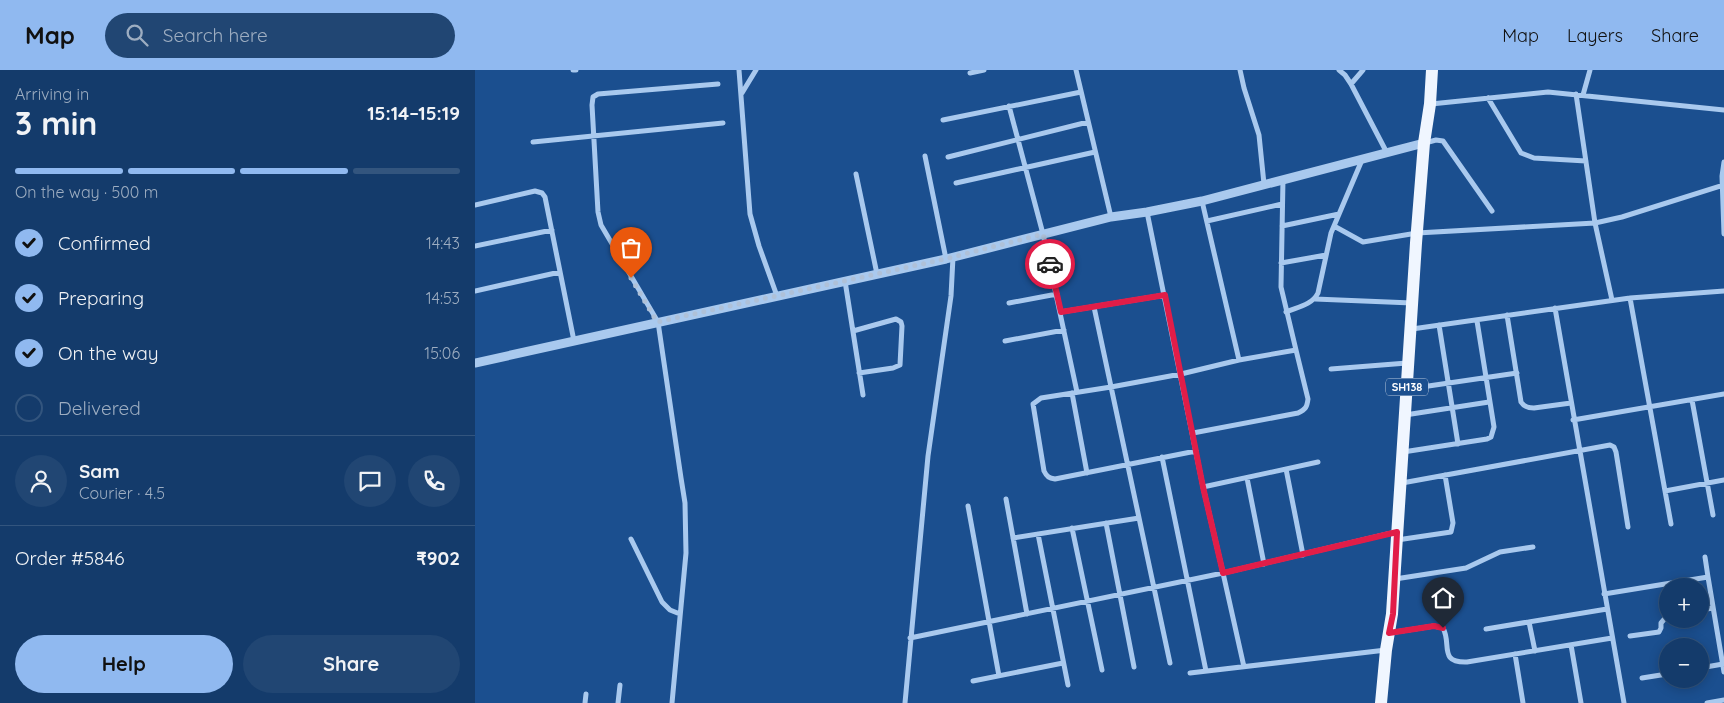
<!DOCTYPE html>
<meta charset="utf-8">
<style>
body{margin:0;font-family:Quicksand,sans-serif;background:#214673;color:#f1f3f6;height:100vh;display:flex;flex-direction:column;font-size:19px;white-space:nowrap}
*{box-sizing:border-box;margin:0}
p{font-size:16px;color:#9dadc1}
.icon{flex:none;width:28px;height:28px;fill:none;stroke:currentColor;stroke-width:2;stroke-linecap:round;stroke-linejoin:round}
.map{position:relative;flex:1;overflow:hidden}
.drawer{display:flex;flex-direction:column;background:#143b6b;width:475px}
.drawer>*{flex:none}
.tools{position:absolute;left:1184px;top:508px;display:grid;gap:10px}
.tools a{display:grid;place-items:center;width:50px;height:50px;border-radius:50%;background:#143b6b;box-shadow:0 2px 12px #0003,0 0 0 1px #33557e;font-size:25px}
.pin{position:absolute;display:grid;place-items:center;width:42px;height:42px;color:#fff;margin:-51px -21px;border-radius:50% 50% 50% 0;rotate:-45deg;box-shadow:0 0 5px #0007}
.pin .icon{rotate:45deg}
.courier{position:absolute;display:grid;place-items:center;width:50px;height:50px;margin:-25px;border:4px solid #e11d48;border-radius:50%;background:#fff;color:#222;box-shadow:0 1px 6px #0007}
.headline em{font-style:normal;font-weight:800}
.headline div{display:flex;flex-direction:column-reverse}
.headline{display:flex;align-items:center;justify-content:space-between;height:85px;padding:0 15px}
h1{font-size:32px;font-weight:800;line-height:38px}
.bar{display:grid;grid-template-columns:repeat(4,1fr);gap:8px 5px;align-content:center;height:60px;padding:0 15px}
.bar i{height:6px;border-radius:4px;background:#33557e}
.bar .current{background:#90b9f0}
.bar p{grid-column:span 4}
.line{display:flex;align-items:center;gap:12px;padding:0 15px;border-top:1px solid #33557e}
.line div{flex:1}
.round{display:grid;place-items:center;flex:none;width:52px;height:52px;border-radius:26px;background:#214673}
ol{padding:0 15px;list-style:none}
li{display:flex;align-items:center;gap:15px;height:55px}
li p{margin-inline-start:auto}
li .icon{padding:5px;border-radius:50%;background:#90b9f0;color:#111;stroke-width:4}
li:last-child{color:#9dadc1}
li i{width:28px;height:28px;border:2px solid #33557e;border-radius:50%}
.action{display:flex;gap:10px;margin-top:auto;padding:10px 15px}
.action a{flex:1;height:58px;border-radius:30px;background:#90b9f0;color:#111;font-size:20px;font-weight:800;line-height:58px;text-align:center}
.action a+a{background:#214673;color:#f1f3f6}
header{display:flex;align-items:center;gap:30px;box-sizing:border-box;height:70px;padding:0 25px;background:#90b9f0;color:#111}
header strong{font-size:24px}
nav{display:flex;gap:28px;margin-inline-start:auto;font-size:18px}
.search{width:350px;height:45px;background:#214673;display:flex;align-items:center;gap:12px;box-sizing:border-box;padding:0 18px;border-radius:28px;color:#9dadc1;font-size:19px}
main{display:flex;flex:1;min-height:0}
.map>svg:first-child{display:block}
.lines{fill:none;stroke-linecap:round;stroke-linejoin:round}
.minor{stroke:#a9c9ee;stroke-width:5}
.tertiary{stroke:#a9c9ee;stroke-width:9}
.primary{stroke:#f0f6ff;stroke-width:12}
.done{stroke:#afc1d8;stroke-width:5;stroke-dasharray:0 9}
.route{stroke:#e11d48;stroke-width:6}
.labels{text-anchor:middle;stroke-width:5;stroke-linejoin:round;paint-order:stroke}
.shield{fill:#1b4f8f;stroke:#bbcadd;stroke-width:1}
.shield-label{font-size:11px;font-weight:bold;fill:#fff}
</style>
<header>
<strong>Map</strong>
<div class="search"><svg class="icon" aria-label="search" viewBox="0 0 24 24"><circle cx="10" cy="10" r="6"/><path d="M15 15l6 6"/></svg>Search here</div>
<nav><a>Map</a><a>Layers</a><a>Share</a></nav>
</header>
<main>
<section class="drawer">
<div class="headline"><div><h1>3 min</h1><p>Arriving in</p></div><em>15:14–15:19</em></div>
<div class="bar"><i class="current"></i><i class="current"></i><i class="current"></i><i></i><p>On the way · 500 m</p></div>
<ol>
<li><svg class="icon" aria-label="check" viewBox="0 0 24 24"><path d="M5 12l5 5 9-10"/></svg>Confirmed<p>14:43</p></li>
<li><svg class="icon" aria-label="check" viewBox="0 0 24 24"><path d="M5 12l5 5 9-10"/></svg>Preparing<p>14:53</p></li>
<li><svg class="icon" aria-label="check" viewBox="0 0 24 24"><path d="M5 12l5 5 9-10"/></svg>On the way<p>15:06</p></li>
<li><i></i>Delivered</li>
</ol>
<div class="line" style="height:90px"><a class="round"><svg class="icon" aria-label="person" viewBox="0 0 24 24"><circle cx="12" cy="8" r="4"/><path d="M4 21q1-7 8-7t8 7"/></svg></a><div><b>Sam</b><p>Courier · 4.5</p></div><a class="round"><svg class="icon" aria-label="chat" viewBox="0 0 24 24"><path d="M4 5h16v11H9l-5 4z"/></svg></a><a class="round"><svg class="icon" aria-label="phone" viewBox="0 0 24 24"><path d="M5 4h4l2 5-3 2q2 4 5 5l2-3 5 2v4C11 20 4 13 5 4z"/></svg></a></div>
<div class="line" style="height:65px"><div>Order #5846</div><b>₹902</b></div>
<div class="action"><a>Help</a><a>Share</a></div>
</section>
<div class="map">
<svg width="1249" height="633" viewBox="0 0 1249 633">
<rect width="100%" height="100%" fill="#1b4f8f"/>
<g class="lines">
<path class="minor" d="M98,0H101
M264,0L275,144L284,176L302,226
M601,0L636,147
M765,0L769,18L784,65L789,114
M864,0L870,5L876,14L912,83
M495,3L509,0
M876,14L888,0
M267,23L281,0
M1101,24L1120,153L1137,230
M1108,25L1115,0
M1013,28L1046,83L1059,88L1111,91
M956,34L1073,22L1249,40
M534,36L568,164L602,322
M468,50L606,22
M58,72L248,53
M950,73L961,70L968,71L1017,141
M450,86L471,189
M473,87L613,52
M1249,92L1247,106L1249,164
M381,104L402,204
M481,113L620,82
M727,131L764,290
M0,135L60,121L67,123L70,127L99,271
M672,142L728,417L748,503L921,462
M732,151L807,134
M807,156L864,144
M859,156L888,172L942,163L1120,153L1147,147L1249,115
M0,176L77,160
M806,193L851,185
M370,211L388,325
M0,221L85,202
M1155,228L1196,454
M840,229L937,233
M534,233L582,224
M619,237L695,593
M1080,238L1149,633
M586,242L690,225
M811,242C823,237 837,235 843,223L856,163L887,90
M1032,245L1046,332C1049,337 1053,338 1059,338L1096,333
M964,255L983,374
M937,259L1155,228L1249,221
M378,261L421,249L426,252L427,256L425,295L418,298L384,303
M530,271L589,260
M856,299L932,293
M933,319L1042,303
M597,323L612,403
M1217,330L1238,445
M930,345L1014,332
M1098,350L1249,324
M718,363L823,343C831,339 832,337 833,329L821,280
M721,381L580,409C574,408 572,407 569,401L558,334L566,328L636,317L706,304L764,290L821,280L806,217L808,109
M928,382L1012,369L1016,367L1019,357L1002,251
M687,387L731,601
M811,399L828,485
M772,408L789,494
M927,413L1135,375L1139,377L1141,382L1153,457
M728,417L843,392
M1190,421L1249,410
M531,429L552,544
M493,436L524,606
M631,453L659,597
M597,458L627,600
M563,464L593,615
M538,468L664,448
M156,469L187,532L195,540L205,544
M922,470L976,462L978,453L970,405
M1230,487L1233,507
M920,509L991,498L1025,482L1058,477
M1129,524L1233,507L1249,602
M1225,540L1238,538
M1054,552L1060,581
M1011,559L1132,539
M914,563L959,556L968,558C977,574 963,593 992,592L1137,568
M1155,566L1184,562L1186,558V553L1192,546
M435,568L748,503L769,597
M1096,575L1106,633
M1040,584L1048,633
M1225,598L1248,594
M715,603L911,580
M1167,608L1192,604
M498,611L588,593
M110,633L111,624
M143,633L145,615
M197,633L211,483L210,433L206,408L183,252L126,155L123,142L117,35L118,27L123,24L243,14
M430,633L453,386L476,226L478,187
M1232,633L1249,630"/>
<path class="tertiary" d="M0,293L471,189L636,147L672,142L727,131L949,73"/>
<path class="primary" d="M906,633L911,580L917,544L941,173L949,73L955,34L957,0"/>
</g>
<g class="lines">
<path class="done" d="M156,208L182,252L470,189L568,164L575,194"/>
<path class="route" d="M575,194L586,242L690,225L728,417L748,503L922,462L918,544L914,563L959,556L968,558"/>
</g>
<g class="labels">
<rect class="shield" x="911" y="308.5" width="42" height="17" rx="4"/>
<g class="shield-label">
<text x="932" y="321">SH138</text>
</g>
</g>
</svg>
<div class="tools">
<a>+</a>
<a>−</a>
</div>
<div class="pin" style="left:156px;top:208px;background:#ea580c"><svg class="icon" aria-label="bag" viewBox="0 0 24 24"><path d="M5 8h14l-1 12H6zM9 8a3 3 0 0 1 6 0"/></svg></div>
<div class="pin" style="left:968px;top:558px;background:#1f2937"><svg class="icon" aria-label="home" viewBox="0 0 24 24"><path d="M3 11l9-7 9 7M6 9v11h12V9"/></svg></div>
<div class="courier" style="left:575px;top:194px"><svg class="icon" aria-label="car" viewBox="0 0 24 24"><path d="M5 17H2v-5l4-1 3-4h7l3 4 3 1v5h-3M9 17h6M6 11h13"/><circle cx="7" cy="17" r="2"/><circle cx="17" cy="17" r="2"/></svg></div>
</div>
</main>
